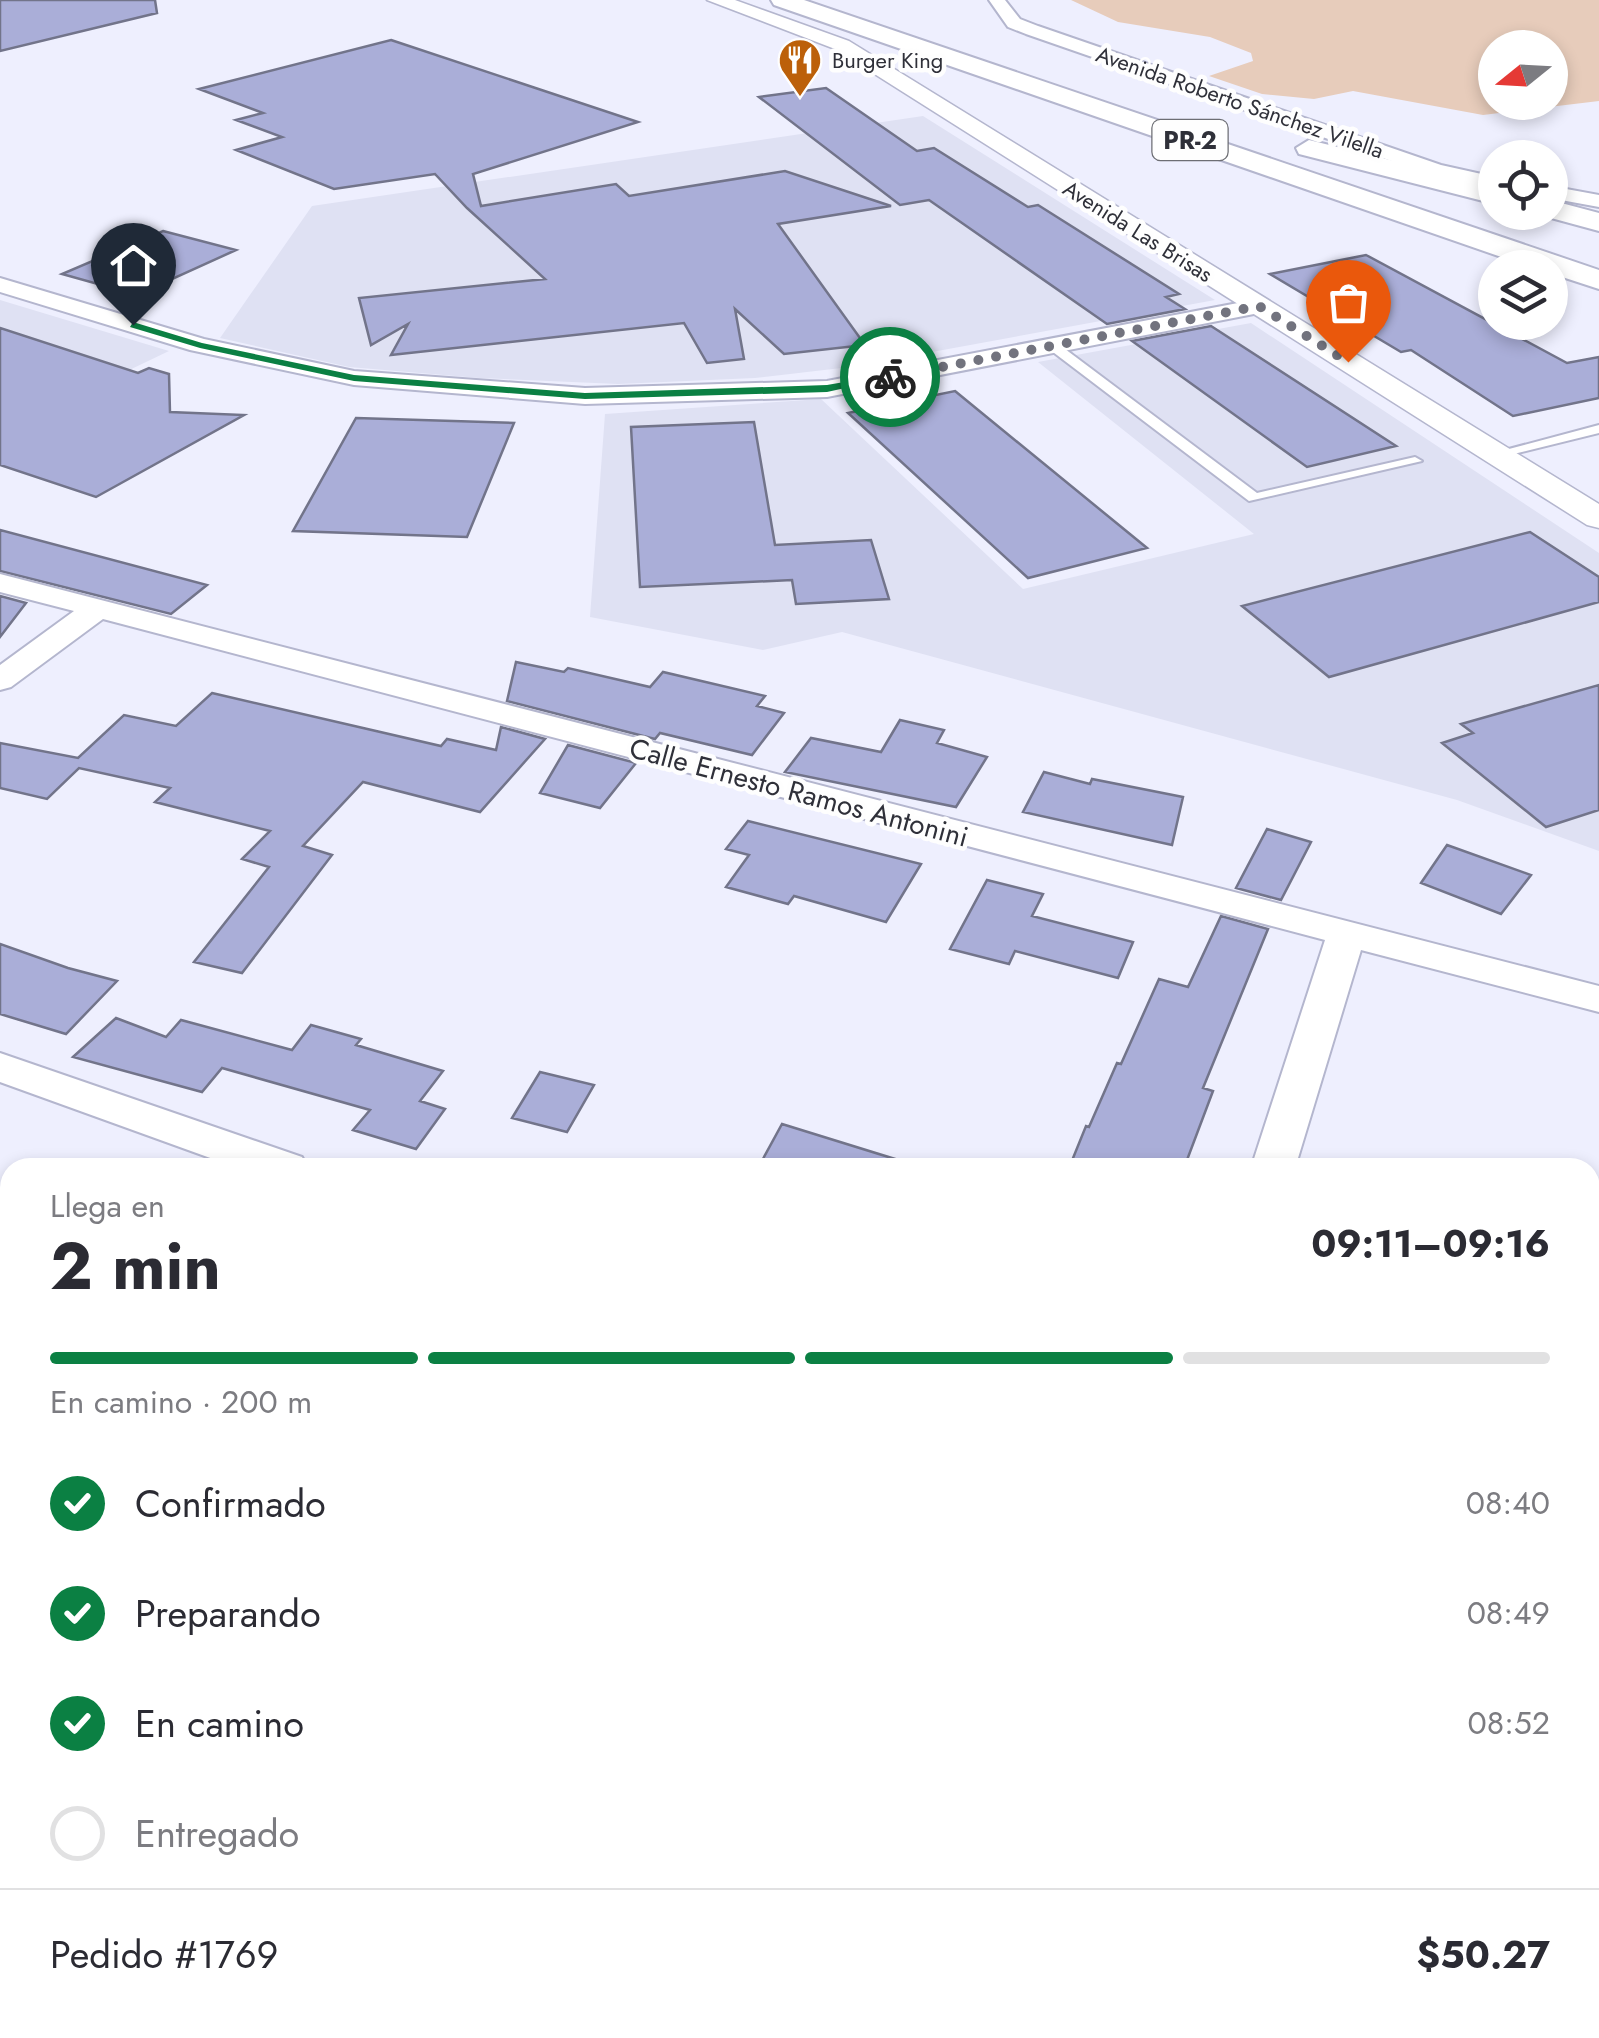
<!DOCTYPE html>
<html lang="es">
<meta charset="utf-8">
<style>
body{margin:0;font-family:Jost,sans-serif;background:#f7f7f7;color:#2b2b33;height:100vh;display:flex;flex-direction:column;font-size:38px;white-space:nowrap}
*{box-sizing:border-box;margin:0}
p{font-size:32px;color:#7c7c81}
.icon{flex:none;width:55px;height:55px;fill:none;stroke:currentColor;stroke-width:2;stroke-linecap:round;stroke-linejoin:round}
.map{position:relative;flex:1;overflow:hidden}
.sheet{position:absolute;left:0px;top:1158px;width:1600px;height:882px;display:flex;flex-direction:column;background:#fff;border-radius:30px 30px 0 0;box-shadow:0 5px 15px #0003}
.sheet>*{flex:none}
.needle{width:65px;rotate:252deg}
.tools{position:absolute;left:1478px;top:30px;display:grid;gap:20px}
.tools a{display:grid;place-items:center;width:90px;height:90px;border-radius:50%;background:#fff;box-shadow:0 5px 15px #0003;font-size:50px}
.pin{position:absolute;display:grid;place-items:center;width:85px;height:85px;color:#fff;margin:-102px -42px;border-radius:50% 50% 50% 0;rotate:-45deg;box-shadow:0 0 10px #0007}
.pin .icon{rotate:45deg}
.courier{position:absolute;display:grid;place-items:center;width:100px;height:100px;margin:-50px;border:8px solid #0b8043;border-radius:50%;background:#fff;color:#222;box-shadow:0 2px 12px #0007}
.summary em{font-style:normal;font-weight:700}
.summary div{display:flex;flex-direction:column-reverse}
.summary{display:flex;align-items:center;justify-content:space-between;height:170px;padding:0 50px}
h1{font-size:65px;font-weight:700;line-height:75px}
.bar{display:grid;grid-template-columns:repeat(4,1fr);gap:15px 10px;align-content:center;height:120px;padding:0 50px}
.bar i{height:12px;border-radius:8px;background:#e1e1e2}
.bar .current{background:#0b8043}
.bar p{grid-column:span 4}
.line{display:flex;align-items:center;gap:25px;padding:0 50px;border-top:2px solid #e1e1e2}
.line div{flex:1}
ol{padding:0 50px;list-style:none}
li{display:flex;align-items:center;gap:30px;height:110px}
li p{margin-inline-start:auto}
li .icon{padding:10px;border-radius:50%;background:#0b8043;color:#fff;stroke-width:4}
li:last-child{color:#7c7c81}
li i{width:55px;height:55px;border:5px solid #e1e1e2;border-radius:50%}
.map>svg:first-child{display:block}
.built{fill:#dfe1f3}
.green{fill:#e7ccbb;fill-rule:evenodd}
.building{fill:#aaaed8;stroke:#72748a;stroke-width:2.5}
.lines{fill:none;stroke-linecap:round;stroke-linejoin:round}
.service-casing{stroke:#b4b6ce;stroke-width:4}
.minor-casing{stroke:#b4b6ce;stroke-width:4}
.tertiary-casing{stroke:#b4b6ce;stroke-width:3}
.trunk-casing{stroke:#b4b6ce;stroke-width:4}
.service{fill:#fff;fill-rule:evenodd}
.minor{fill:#fff;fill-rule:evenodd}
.tertiary{fill:#fff;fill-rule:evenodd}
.trunk{fill:#fff;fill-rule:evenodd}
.route{fill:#0b8043}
.done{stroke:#72737e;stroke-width:10;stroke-dasharray:0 18}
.labels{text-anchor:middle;stroke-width:9;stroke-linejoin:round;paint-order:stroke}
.far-poi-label{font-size:22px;fill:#2f3039;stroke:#fefefe;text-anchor:start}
.far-street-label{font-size:22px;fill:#2f3039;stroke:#fefefe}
.shield{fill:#fefefe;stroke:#6d6e74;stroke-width:2.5}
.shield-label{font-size:25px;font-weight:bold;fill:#2f3039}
.street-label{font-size:28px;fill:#2f3039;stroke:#fefefe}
</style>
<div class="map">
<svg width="1599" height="2038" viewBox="0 0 1599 2038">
<rect width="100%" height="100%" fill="#eeeffe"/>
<path class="built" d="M923,116L1215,300L850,367L755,378L618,384L479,378L349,367L220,338L312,206Z
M0,300L169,351L0,432Z
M1251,323L1599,553V851L1457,800L842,632L763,650L590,617L605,414L821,399L1023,589L1254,534L1038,362Z"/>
<path class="green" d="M1071,0H1599V101L1483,115L1353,91L1314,99L1262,94L1209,76L1253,61L1251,53L1210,37L1118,22ZM1495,48H1550V102H1495Z"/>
<path class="building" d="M0,0H155L157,13L0,51Z
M391,40L638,122L473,174L481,206L616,184L629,196L785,171L891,206L778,224L865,345L784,354L735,309L744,359L707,363L684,323L391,355L408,324L371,345L359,298L545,279L467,208L435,174L334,189L236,150L282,137L236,120L263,113L199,89Z
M826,88L917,151L934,148L1028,207L1038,205L1179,294L1166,297L1185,309L1107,324L929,200L900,205L759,97Z
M163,231L236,250L137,295L62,274Z
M1366,255L1567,363L1599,357V398L1513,416L1411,350L1401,352L1270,274Z
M1211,326L1396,446L1307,467L1132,341Z
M0,328L138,373L149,368L169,374L170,412L244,415L96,497L0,465Z
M955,391L1147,548L1028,578L848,413Z
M356,418L514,423L467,537L293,531Z
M754,422L775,545L871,540L889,599L796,604L792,580L640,587L631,427Z
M0,530L207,585L171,614L0,571Z
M1530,532L1599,577V602L1329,677L1242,606Z
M0,596L26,603L0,637Z
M516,662L564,672L568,668L650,687L663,672L765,696L757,706L784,713L752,755L660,733L655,739L507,701Z
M1599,685V810L1546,827L1442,743L1473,733L1461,724Z
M212,693L441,746L447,739L496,750L501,727L545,739L480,812L363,782L303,846L332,855L242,973L194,962L269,867L242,859L270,831L155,802L170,788L79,768L47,799L0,788V743L78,758L124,715L176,726Z
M900,720L944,730L937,743L987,757L956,807L785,772L811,738L881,752Z
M568,745L636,763L600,808L540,793Z
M1044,772L1090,784L1092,779L1183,797L1172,845L1023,812Z
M748,821L921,864L886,922L794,896L788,904L726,887L749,855L726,849Z
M1267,829L1311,842L1281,900L1236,888Z
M1447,845L1531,875L1501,914L1421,883Z
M987,880L1043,894L1032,916L1133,942L1118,978L1015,951L1009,964L950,949Z
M1221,916L1268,929L1203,1088L1213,1091L1184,1168H1069L1086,1126L1089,1127L1117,1063L1121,1064L1159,979L1188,987Z
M0,944L68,968L117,981L66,1034L0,1014Z
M116,1018L166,1037L181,1020L292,1050L311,1025L361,1039L356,1045L443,1071L420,1101L445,1109L416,1149L353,1130L370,1110L222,1068L202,1092L73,1057Z
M540,1072L594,1085L567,1132L512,1118Z
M782,1124L895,1159L894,1168H758Z"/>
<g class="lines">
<g class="service-casing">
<path id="service" d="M1049,343H1057L1257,493L1415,457L1422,461L1249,501L1049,349Z
M1599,425V433L1497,458L1490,454Z"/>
</g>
<g class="minor-casing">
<path id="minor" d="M989,0H1005L1020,19L1038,26L1441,165L1495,177V189L1429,174L1026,34L1008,27Z
M1550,186L1599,195V207L1550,198Z
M0,278L204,339L354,371L585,388L827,381L1259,299L1271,306L1259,313L827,397L585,404L354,385L190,350L0,292Z
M0,574L1599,986V1012L1361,950L1295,1168H1251L1325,940L103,619L11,687L0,690V665L74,611L0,592Z
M0,1053L302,1157L308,1168H238L0,1082Z
M1590,1597L1599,1600V1650L1590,1647Z
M951,2030H1015L1012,2038H948Z"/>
</g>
<g class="tertiary-casing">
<path id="tertiary" d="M707,0H735L849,41L1599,504V528L1587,525L835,49Z"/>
</g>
<g class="trunk-casing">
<path id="trunk" d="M771,0H804L1599,270V289L1550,273V268H1533L774,5Z
M1309,140L1495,186V204L1299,154L1296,148Z
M1550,200L1599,213V231L1540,215L1538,212H1550Z"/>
</g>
<use href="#service" class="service"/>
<use href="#minor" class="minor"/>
<use href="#tertiary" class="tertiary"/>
<use href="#trunk" class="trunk"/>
</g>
<path class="route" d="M133,322L202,343L354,375L585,393L827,385L890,374L895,377L827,392L585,399L354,381L200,348L130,327Z"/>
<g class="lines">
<path class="done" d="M890,377L1259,306L1348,362"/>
</g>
<defs>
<g id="restaurant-pin" transform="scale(2.25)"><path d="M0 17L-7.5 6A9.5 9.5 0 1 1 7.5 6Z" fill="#bc600a" stroke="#fefefe"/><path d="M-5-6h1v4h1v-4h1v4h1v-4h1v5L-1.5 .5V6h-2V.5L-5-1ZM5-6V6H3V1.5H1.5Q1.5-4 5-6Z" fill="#fff"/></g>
</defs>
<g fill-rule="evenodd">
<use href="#restaurant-pin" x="800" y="60"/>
</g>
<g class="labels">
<g class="far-poi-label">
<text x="832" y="68">Burger King</text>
</g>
<g class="far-street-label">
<text transform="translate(1240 102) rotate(19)" y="8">Avenida Roberto Sánchez Vilella</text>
<text transform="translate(1138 231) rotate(32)" y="8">Avenida Las Brisas</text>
</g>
<rect class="shield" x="1152.5" y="120" width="75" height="40" rx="8"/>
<g class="shield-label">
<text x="1190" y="149">PR-2</text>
</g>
<g class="street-label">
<text transform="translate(799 792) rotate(15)" y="10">Calle Ernesto Ramos Antonini</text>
</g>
</g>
</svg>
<div class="tools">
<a><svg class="needle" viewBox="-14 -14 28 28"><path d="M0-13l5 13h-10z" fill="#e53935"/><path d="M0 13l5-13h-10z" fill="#7c7c81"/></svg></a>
<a><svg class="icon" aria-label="locate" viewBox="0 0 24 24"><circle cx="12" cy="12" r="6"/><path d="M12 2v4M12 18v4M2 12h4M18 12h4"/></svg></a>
<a><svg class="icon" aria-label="layers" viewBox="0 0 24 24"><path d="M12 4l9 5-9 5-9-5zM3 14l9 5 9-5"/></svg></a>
</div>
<div class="pin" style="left:1348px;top:362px;background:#ea580c"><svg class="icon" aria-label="bag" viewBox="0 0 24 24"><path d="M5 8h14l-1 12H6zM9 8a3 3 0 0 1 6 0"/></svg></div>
<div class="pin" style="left:133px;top:325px;background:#1f2937"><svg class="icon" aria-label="home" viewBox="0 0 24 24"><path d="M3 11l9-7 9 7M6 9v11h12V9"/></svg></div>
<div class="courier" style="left:890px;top:377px"><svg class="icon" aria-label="bike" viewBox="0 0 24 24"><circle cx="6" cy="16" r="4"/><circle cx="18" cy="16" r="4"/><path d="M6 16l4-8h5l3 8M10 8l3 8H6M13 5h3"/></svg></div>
<section class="sheet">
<div class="summary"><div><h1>2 min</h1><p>Llega en</p></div><em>09:11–09:16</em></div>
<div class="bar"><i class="current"></i><i class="current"></i><i class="current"></i><i></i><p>En camino · 200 m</p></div>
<ol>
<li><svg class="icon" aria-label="check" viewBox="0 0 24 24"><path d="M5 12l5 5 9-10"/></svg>Confirmado<p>08:40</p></li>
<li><svg class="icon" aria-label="check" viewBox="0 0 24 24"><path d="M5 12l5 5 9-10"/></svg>Preparando<p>08:49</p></li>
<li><svg class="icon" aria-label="check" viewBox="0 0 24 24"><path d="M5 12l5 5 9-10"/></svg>En camino<p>08:52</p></li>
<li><i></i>Entregado</li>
</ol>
<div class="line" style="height:130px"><div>Pedido #1769</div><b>$50.27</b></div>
</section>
</div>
